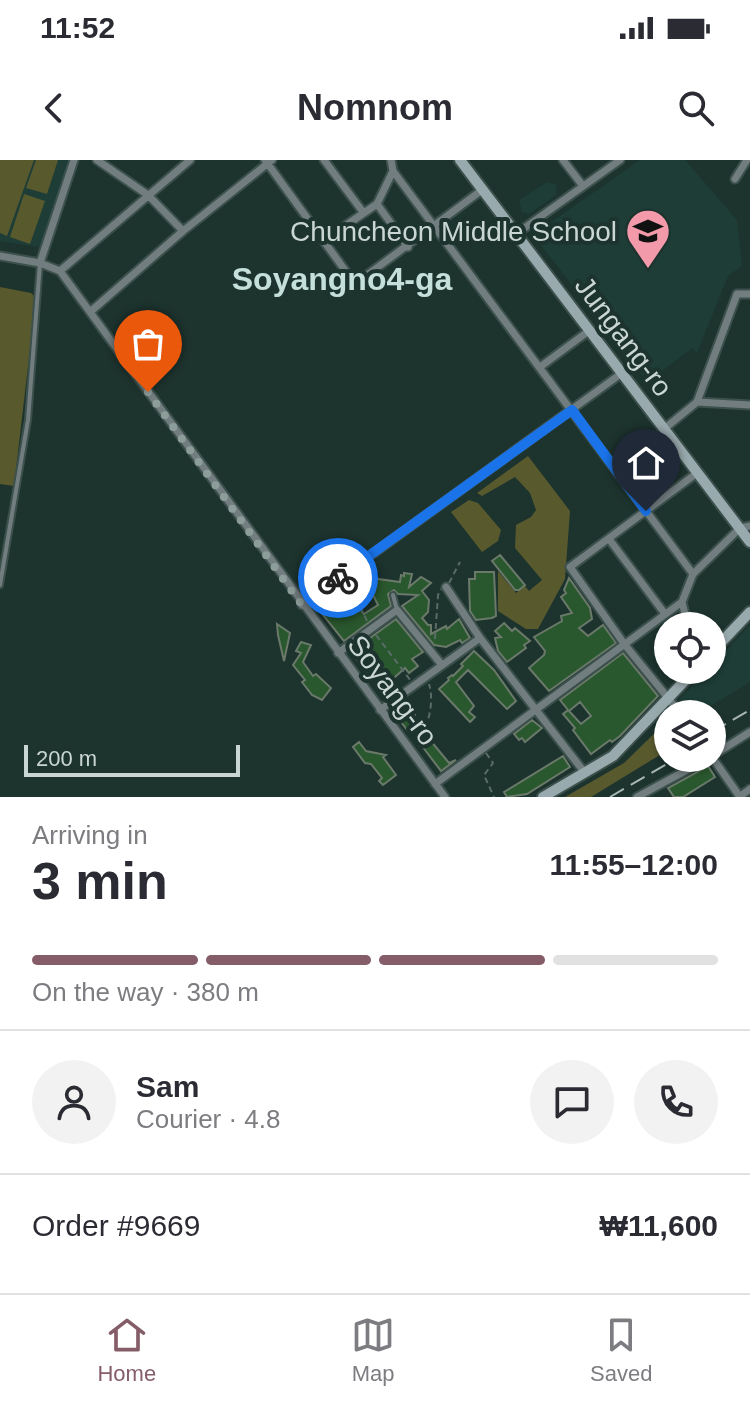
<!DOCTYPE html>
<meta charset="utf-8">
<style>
body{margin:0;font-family:Arial,sans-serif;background:#f2f2f3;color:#2b2b33;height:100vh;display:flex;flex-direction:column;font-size:30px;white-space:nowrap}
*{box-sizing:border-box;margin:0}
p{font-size:26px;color:#7c7c81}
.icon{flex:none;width:44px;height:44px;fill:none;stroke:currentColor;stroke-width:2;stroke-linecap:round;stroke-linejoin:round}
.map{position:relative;height:637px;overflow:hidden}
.drawer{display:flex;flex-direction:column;background:#fff;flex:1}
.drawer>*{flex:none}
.tools{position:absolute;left:654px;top:452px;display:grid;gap:16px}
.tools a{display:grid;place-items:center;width:72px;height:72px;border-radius:50%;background:#fff;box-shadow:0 2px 6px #0004;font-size:40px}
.scale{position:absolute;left:24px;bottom:20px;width:216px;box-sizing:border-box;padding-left:8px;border:4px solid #c9d6d3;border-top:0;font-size:22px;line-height:28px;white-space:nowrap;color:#c9d6d3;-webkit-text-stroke:6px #1d332e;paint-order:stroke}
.pin{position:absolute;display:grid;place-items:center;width:68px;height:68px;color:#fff;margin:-82px -34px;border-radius:50% 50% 50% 0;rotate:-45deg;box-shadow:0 0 8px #0007}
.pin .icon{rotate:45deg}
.courier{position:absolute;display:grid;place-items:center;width:80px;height:80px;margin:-40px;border:6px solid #1a73e8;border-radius:50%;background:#fff;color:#222;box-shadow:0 2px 10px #0007}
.summary em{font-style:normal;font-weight:700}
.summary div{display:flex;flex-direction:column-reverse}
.summary{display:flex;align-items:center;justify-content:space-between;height:136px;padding:0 32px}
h1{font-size:52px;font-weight:700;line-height:60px}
.bar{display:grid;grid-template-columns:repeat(4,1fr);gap:12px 8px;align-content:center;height:96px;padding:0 32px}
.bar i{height:10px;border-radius:6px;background:#e1e1e2}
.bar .current{background:#855d69}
.bar p{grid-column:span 4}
.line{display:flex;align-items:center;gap:20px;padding:0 32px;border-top:2px solid #e1e1e2}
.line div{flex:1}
.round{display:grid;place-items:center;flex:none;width:84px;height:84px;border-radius:42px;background:#f2f2f3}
.status{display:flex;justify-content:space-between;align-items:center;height:56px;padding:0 40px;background:#fff;direction:ltr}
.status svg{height:22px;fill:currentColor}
header{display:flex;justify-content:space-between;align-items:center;height:104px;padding:0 32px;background:#fff;font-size:36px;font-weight:700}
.dock{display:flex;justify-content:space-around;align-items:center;height:112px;border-top:2px solid #e1e1e2;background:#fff;font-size:22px;color:#7c7c81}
.dock a{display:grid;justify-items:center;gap:4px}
.dock .current{color:#855d69}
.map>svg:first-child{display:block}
.built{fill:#1e3d37}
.green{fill:#585a2e}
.building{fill:#2a582e;stroke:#6a796a;stroke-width:2;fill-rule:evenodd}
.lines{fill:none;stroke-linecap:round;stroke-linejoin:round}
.lane-casing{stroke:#3c504c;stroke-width:8}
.street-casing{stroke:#3c504c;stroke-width:11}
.secondary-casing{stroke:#3c504c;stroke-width:14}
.path{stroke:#596c67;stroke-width:2;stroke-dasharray:6 4;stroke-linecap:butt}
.lane{stroke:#727d80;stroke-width:4}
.street{stroke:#727d80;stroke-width:7}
.secondary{stroke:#99aaae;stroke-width:10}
.rail{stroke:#a8b7b3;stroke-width:2;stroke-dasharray:16 8;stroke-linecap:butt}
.done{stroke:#8d9d99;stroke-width:8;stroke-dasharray:0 14.4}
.route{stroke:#1a73e8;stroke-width:10}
.labels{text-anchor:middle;stroke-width:8;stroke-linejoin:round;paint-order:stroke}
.poi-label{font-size:28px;fill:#c9d6d3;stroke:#1d332e;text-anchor:end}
.street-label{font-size:28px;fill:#c9d6d3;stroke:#1d332e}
.quarter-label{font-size:32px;font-weight:bold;fill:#c5e0da;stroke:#1d332e}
</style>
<div class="status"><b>11:52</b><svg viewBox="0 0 49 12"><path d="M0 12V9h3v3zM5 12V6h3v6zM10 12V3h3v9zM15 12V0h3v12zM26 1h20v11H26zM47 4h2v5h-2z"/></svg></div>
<header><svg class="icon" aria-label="back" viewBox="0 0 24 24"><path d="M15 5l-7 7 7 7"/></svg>Nomnom<svg class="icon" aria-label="search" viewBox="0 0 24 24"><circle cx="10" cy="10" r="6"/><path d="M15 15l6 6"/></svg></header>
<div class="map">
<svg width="750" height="637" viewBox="0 0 750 637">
<rect width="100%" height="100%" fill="#1d332e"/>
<path class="built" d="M0,0H72L43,88L0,81Z
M640,0H685L737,60L742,106L728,116L697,193L692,188L648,222L533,75Z
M547,22L556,25V35L529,54L522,52L519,40Z
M750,465V522L697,554H690L678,541L707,510H712V505Z"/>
<path class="green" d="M0,0H34L7,76L0,73Z
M36,0H58L47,34L26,28Z
M24,34L45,41L30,84L10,77Z
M0,127L31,133L36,138L14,326L0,324Z
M528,296L570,351L565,419L538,469H526L498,451V411L516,433L525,426L529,431L542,420L515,388L516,365L531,357L536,350L530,333L515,317L482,336L477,333Z
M469,340L478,343L501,370L498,381L482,392L451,352Z
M668,560V590L591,637H565L624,603Z"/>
<path class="building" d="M500,395L525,425L519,430H515L492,401Z
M475,412H494L496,456L492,458L476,460L470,451L469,419H475Z
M404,413L412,414L409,427L421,417L431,423L422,431L429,440L428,452L422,458L428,465H431V474L446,466L447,469L459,459L470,478L462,483L460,480L446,487L434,485L402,446L418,435L398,434L394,430L388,434L391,446L344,481L320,451L323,448L320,445L338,431L341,435L353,426V440L364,454L378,445L364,417L400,422L401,415L404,416Z
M569,418L590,448L592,459L579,468L588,476L603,465L616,483L549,531L529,508L544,495L545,491L534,477L562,461L561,456L572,453L561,437L566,433L564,430Z
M396,459L423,492L412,499L418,506L409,513L405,508L395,517L391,521L395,526L384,535L380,530L383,528L375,518L373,520L369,516L351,492Z
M504,463L512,471L515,468L530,481L524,485L526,488L507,502L498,491L495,478L501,477L495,471Z
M277,464L290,473L284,501L278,475Z
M301,482L311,485L303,502L313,516L316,514L331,528L322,540L312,535L302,522L305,520L293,505L301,493L296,491Z
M474,491L494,510L516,541L507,549L468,510L456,522L474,546L469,552L475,557L470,562L439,529L449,520L448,518L452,515L453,516L463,506L461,504Z
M623,493L658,536L620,576L612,582L610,580L591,594L573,570L575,568L563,554L568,550L560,540ZM580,542L591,556L581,564L569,551Z
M403,544L406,548L409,546L415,555L413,568L408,571L393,552Z
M532,560L542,568L525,582L522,578L519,580L514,574Z
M430,580L449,603L456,600L441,611L422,586Z
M359,582L366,591L386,595L383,597L396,615L383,625L379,621L382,618L371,604L365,603L353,587Z
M563,596L570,607L527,634L507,637L504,632Z
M708,606L715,617L683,637H674L668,628Z"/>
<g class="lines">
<g class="lane-casing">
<path id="lane" d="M0,425L28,260L40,103
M393,435L397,450"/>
</g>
<g class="street-casing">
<path id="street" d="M97,0L148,35L183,71
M265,0L355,124L482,30
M324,0L363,52
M391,0L393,11L693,414
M563,0L583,26
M735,19L747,0
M377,44L408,87
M516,74L620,0
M323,81L377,44L393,11
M0,96L40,103L60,111L445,637
M40,103L74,0
M60,111L190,0
M90,152L183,71L272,0
M540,207L590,170
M697,242L737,134H750
M664,269L697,242L750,245
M609,379L665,454
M446,427L480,478L585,613
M682,442L688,466
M302,445L622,213
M338,493L397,450L442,505
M380,550L480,478
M681,554L625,485L570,407L697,313
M712,596L750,572
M712,597L740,637
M435,624L682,442L693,414L740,368L750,366
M637,637L709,598
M739,637L750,629"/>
</g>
<g class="secondary-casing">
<path id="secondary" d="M460,0L750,382
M712,492L750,452
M543,637L613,596L695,510"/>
</g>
<path class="path" d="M356,417L358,442L368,463
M449,423L460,402
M376,475L411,521
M435,479L438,435L441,429
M418,586L421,583C427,564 435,544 429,524
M486,593L493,603L484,615L494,637"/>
<use href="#lane" class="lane"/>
<use href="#street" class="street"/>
<use href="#secondary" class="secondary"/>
<path class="rail" d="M712,572L750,550
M610,637L677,598"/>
</g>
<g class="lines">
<path class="done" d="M148,232L302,445L338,418"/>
<path class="route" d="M338,418L572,250L646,351"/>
</g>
<defs>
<g id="school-pin" transform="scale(2.3)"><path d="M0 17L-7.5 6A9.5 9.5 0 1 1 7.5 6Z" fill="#f39aaa" stroke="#1d332e"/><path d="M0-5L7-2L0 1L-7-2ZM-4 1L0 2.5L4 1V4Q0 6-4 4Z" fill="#111"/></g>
</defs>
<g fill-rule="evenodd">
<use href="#school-pin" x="648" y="71"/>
</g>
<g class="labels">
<g class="poi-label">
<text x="617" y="81">Chuncheon Middle School</text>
</g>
<g class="street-label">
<text transform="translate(624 176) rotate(53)" y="10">Jungang-ro</text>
<text transform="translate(393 530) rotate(53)" y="10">Soyang-ro</text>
</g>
<g class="quarter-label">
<text x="342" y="130">Soyangno4-ga</text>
</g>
</g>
</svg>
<div class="tools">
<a><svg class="icon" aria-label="locate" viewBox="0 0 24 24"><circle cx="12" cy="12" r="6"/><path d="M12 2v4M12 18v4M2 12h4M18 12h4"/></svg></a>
<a><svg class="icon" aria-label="layers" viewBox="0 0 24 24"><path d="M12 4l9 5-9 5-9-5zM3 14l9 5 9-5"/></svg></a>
</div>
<div class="scale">200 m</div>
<div class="pin" style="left:148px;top:232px;background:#ea580c"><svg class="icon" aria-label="bag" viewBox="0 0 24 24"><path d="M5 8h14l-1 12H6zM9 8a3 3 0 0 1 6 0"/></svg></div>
<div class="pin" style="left:646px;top:351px;background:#1f2937"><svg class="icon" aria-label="home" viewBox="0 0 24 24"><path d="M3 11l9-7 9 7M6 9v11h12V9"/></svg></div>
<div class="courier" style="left:338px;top:418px"><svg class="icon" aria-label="bike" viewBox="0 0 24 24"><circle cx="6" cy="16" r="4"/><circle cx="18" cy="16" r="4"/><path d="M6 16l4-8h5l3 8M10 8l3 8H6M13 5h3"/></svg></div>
</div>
<section class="drawer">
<div class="summary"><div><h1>3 min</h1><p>Arriving in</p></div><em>11:55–12:00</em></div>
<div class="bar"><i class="current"></i><i class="current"></i><i class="current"></i><i></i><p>On the way · 380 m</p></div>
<div class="line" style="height:144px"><a class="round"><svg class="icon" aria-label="person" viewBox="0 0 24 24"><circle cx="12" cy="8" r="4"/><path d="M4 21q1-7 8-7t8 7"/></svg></a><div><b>Sam</b><p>Courier · 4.8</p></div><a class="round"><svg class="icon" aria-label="chat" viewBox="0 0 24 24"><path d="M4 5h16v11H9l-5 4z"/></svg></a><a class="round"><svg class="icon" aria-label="phone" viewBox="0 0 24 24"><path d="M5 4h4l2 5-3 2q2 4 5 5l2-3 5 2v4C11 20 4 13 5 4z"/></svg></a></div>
<div class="line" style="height:104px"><div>Order #9669</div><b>₩11,600</b></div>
</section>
<nav class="dock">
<a class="current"><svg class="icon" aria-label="home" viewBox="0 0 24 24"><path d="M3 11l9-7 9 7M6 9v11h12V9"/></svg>Home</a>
<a><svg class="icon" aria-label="map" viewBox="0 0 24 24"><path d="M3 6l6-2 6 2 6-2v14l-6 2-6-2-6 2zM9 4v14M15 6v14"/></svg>Map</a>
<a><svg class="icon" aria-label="saved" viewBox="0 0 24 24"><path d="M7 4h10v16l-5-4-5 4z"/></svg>Saved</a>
</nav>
